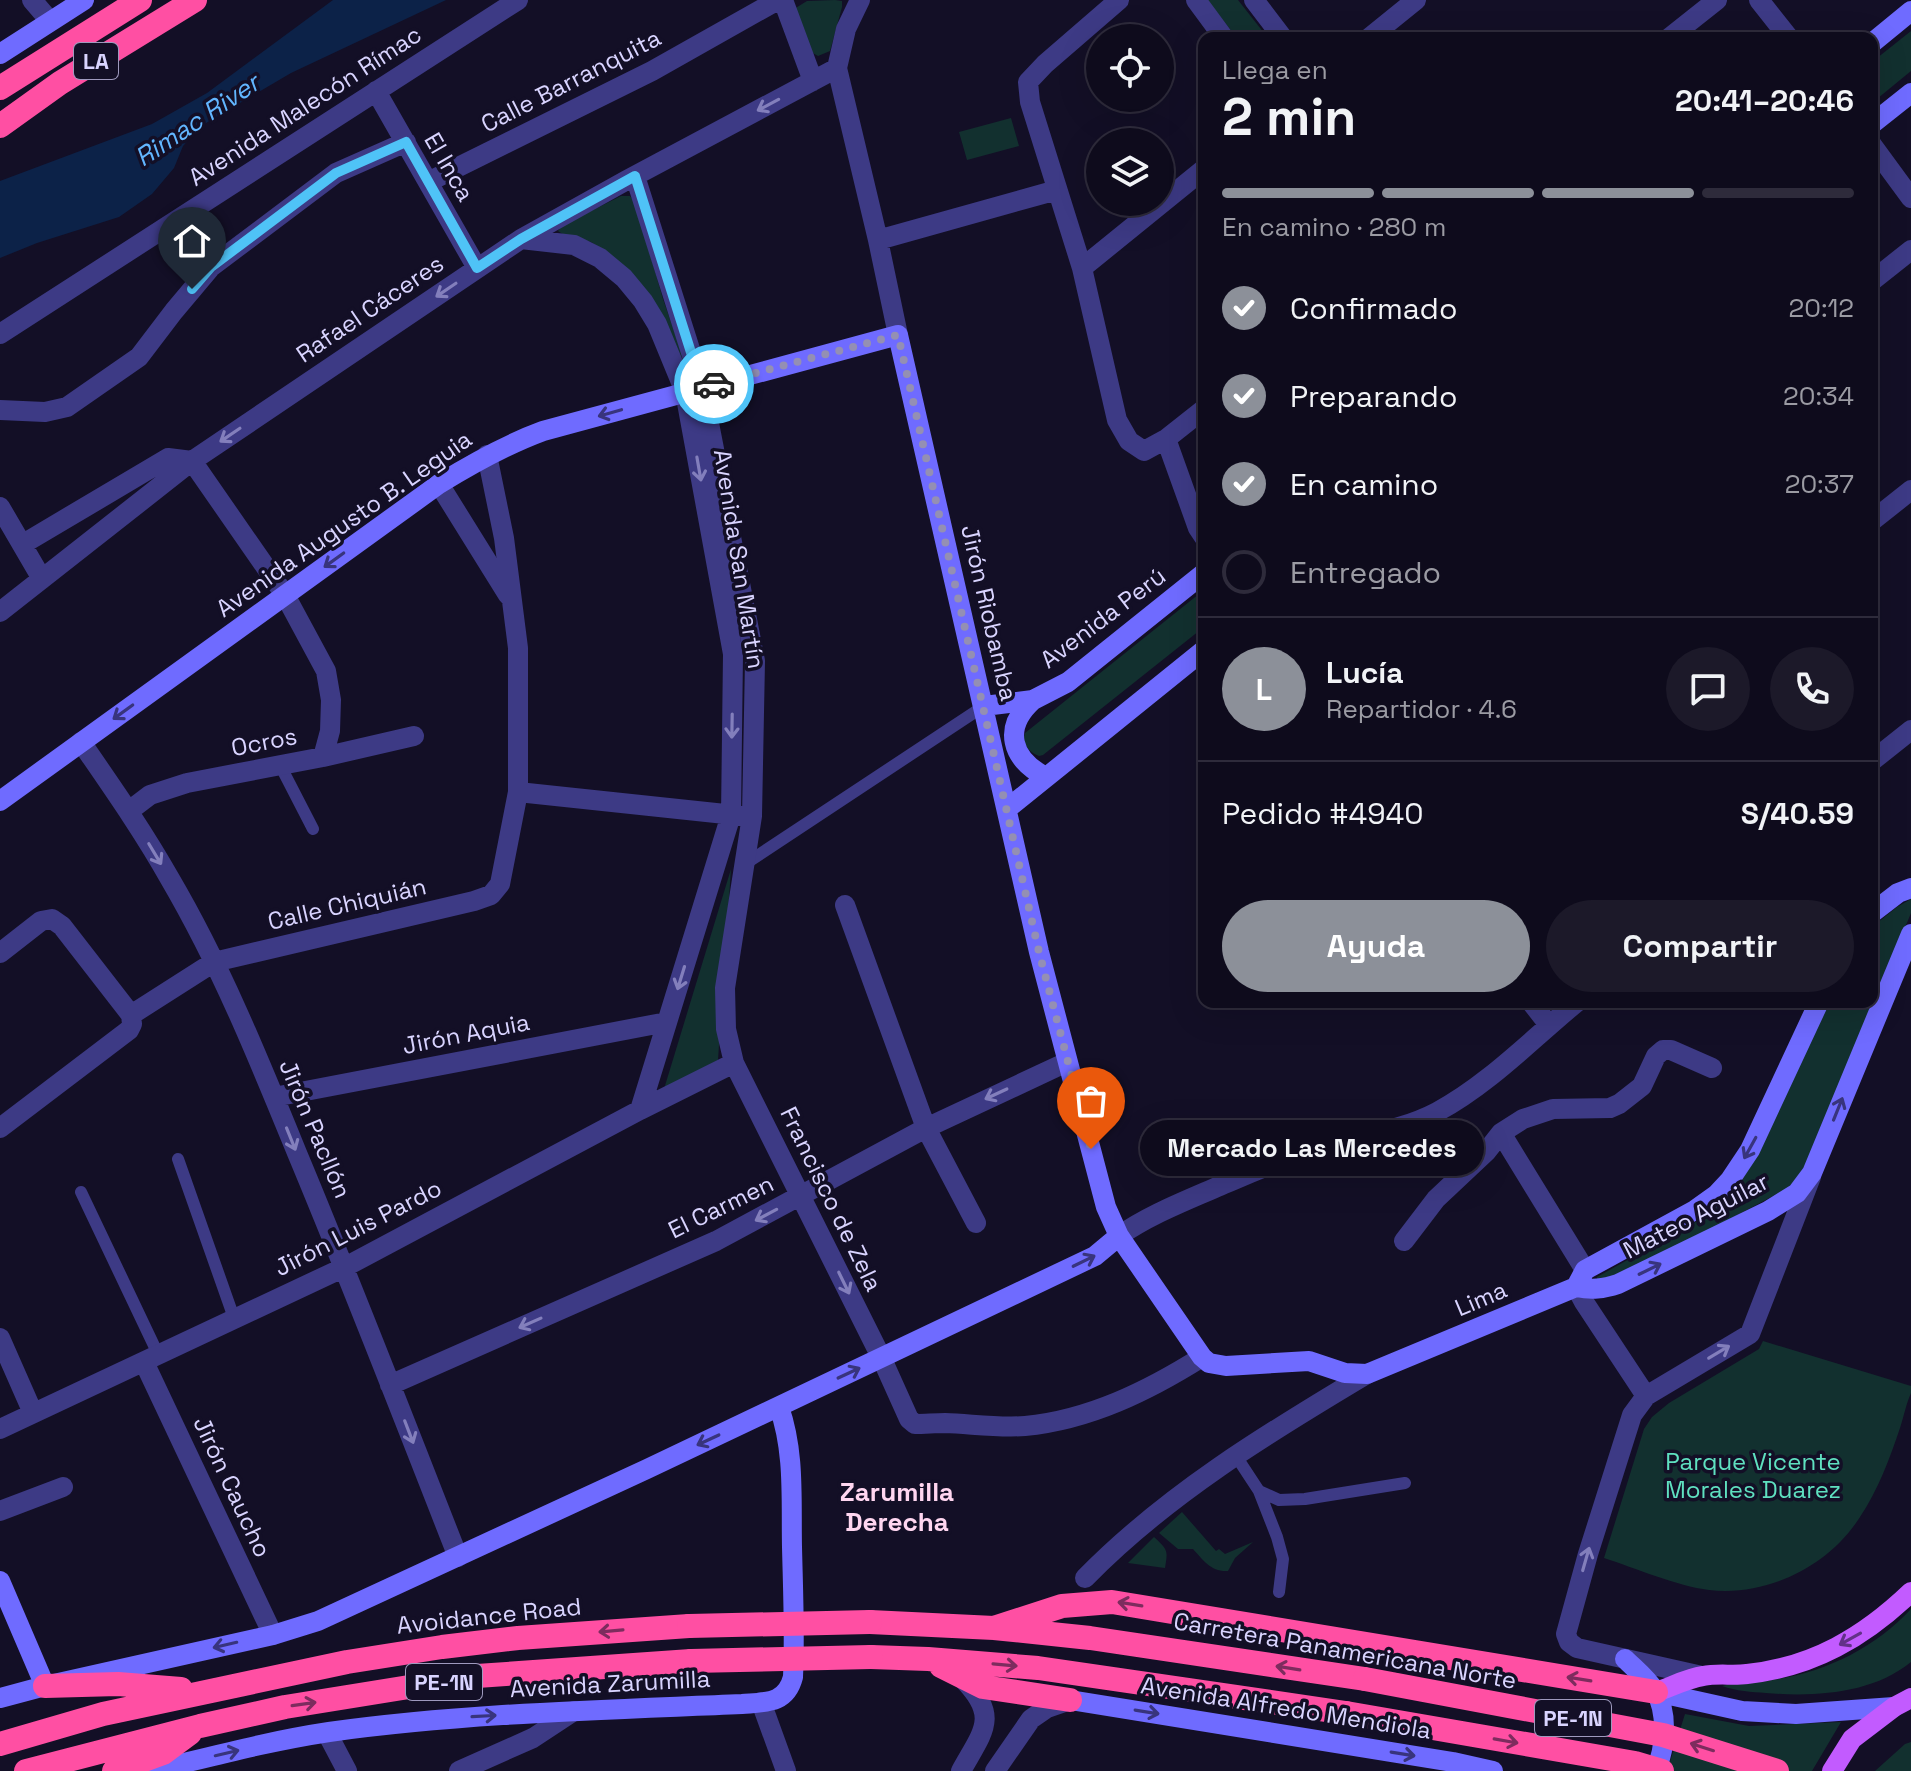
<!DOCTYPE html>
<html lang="es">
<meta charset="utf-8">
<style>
body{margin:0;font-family:"Space Grotesk",sans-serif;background:#1c1929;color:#f1f3f6;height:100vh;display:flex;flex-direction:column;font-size:30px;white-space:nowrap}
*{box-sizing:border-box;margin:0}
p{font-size:26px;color:#9b9ba3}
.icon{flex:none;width:44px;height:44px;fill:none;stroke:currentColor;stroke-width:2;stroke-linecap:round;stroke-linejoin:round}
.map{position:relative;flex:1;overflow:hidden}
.details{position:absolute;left:1198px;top:32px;width:680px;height:976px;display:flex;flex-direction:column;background:#0e0b1c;border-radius:16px;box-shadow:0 8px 32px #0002,0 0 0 2px #2e2b3b}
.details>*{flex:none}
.tools{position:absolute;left:1086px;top:24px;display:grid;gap:16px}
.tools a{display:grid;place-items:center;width:88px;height:88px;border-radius:50%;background:#0e0b1c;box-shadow:0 8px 32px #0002,0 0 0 2px #2e2b3b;font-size:40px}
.pin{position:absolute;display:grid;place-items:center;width:68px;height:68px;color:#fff;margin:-82px -34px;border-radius:50% 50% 50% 0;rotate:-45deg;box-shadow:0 0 8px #0007}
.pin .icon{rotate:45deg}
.courier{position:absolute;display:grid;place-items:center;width:80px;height:80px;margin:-40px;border:6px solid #4fc3f7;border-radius:50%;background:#fff;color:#222;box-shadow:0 2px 10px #0007}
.bubble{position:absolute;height:56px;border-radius:28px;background:#0e0b1c;box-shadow:0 8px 32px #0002,0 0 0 2px #2e2b3b;font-size:26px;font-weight:700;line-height:56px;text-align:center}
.head em{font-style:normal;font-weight:700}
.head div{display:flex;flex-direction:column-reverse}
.head{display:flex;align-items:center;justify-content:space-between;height:136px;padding:0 24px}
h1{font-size:52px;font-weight:700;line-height:60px}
.bar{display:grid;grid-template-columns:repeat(4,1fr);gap:12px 8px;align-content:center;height:96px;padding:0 24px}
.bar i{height:10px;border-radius:6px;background:#2e2b3b}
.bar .selected{background:#8c9099}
.bar p{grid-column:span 4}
.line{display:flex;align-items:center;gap:20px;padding:0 24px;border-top:2px solid #2e2b3b}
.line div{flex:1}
.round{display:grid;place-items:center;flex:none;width:84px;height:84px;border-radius:42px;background:#1c1929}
ol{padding:0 24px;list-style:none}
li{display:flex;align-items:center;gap:24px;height:88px}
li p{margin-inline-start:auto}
li .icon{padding:8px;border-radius:50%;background:#8c9099;color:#fff;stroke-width:4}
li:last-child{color:#9b9ba3}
li i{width:44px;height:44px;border:4px solid #2e2b3b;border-radius:50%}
.button{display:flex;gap:16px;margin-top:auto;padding:16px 24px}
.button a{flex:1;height:92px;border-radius:48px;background:#8c9099;color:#fff;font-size:32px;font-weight:700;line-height:92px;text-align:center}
.button a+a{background:#1c1929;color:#f1f3f6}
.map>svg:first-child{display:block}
.green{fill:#12302f}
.water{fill:#0c2248}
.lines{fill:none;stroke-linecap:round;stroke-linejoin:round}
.lane{stroke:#3d3a85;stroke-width:12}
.street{stroke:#3d3a85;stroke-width:20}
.secondary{stroke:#6f6bff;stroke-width:20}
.primary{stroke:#c25bff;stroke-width:20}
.highway{stroke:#ff4fa3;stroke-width:24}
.highway-bridge{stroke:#ff4fa3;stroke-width:24}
.oneway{stroke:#837fbc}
.oneway2{stroke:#38347d}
.oneway3{stroke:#7d2c5e}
.oneway4{stroke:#623188}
.done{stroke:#948fb3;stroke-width:8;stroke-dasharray:0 14.4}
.route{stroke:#4fc3f7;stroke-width:10}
.labels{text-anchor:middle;stroke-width:7;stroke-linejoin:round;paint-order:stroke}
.shield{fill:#130f26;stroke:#9e99be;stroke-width:2}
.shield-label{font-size:22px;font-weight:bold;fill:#d9d4ff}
.street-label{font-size:24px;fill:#d9d4ff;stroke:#130f26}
.park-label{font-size:24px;fill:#5fe0c0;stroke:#130f26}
.water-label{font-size:26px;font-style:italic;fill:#62b6ff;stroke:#130f26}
.neighbourhood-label{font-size:26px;font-weight:bold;fill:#ffd6f0;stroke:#130f26}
</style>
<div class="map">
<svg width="1911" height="1771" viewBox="0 0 1911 1771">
<rect width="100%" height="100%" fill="#130f26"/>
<path class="green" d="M835,0L842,1V7L830,51L818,56L804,48L794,9L807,1Z
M1207,0H1238L1268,38H1237Z
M1911,31V71L1872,103V62Z
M1011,118L1019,146L967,160L959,132Z
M621,196H630L635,202L663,299L691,380L608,253L591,242L564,235L558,231L561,226Z
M1204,590V627L1043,755L1039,756C1030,753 1021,744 1025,733Z
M731,869L718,1060L664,1089Z
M1911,899V913L1804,1173L1786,1189L1602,1287L1597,1282V1277L1708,1215C1726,1200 1740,1184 1752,1164L1827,1002H1872V927L1897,907Z
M1763,1341L1911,1386V1393C1906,1404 1904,1416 1900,1428C1890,1458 1878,1490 1860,1517C1829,1566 1767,1597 1709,1590C1677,1586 1635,1568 1604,1558L1644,1429L1652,1417L1669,1403L1759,1349Z
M1182,1512L1216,1551L1219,1549L1225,1554L1253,1542L1235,1558L1228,1571C1211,1572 1204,1561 1193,1549H1178L1159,1533Z
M1154,1537C1168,1550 1168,1550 1165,1568L1128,1563Z
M1911,1609V1662C1872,1694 1814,1697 1766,1693C1752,1692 1736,1691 1722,1686C1739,1681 1760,1682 1778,1679C1828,1671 1877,1646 1911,1609Z
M1685,1714L1749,1726L1841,1722L1812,1771H1667Z
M1911,1742V1771H1875L1905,1744Z"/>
<path class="water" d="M333,0H446L291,73L201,126L183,146L174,168L152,194L119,217L37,243L0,258V181L152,124L207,93Z"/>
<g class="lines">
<path class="lane" d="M280,765L313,829
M745,864L984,706
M178,1159L234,1318
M81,1192L158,1354
M1236,1456L1259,1491L1279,1500L1305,1499L1405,1483
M1259,1491L1277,1537L1283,1559L1279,1592"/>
<path class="street" d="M32,0L50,21
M783,0L813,81
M860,0L846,29L837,68L878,240L898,335
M1119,0L1045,64L1028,82L1030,102L1082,268L1117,420L1129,441L1144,451L1166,439L1204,409
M1196,0L1224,38
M1254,0L1283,38
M1759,0L1789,38
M1369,38L1416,0
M1669,38L1717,0
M376,91L477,268
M1872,145L1911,198
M635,176L702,387L755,661L752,816L725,988L726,1029L734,1063L882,1359L909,1419L915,1424C925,1424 935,1423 945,1423C972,1424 998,1428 1025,1426C1089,1420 1148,1391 1202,1357
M428,182L652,71L778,0
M521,239L574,245L600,258L624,278L643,301L657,324L685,392L733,654L731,815L640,1110
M878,240L1057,190
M1082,268L1204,169
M1872,281L1911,250
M0,334L518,0
M0,410L45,412L67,407L139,357L174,311L211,267L336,173L406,142
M1166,439L1198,528L1204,537
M439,484L508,595
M0,507L42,579
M1872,521L1911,490
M23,544L168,458L192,461L285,595L326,671L331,700L330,731L323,757
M0,612L192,461L521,239L627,180L837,68
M81,742C112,787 143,831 170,879C221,966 259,1060 297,1153C353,1287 405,1422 458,1557
M1872,761L1911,730
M518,792L744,816
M129,811L150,795L187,783L323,757L414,736
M845,905L926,1128L976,1223
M0,953L41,921L52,919L62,926L131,1015L132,1024L129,1030L0,1128
M1531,1002L1549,1025
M131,1015L214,962L474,901L491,895L500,884L518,792V648L504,538L487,455
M274,1097L667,1022
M1501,1133L1585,1270
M1119,1236C1149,1215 1183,1202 1217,1187C1253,1172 1289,1156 1326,1145C1363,1135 1403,1130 1437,1112C1489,1084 1532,1039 1577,1002
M1404,1241L1436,1199L1486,1152L1501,1133L1523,1119L1553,1109L1610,1108L1619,1104L1642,1086L1656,1056L1663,1050H1671L1712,1068
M1576,1287L1584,1302L1646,1396
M0,1338L33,1413
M144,1362L273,1635
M390,1385L716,1241L926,1128L1067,1062
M0,1429L345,1267L640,1110L734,1063
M0,1511L63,1487
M1085,1578C1166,1495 1268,1433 1367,1374
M1702,1676L1577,1648L1569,1642L1566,1634L1588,1554L1632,1415L1646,1396L1750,1334L1811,1177
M761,1702L786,1771
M327,1733L347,1771
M459,1771L533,1738L574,1711
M961,1771C983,1731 1000,1717 963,1679
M995,1771L1031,1719L1047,1708L1070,1700"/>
<path class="secondary" d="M1872,43L1911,11
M0,54L84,0
M1872,124L1911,93
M1033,700C1002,728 1011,759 1046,777
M984,706L1033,700L1068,682L1204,573
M0,801L439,484C473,463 505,445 543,431L898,335L1039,952L1106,1207L1119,1236L1202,1357L1209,1363L1226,1366L1309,1361L1345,1373L1367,1374L1576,1287L1585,1270L1695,1210L1716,1195L1730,1180L1750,1150L1819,1002
M1007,809L1204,650
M1872,913L1898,893L1911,888
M1576,1287C1592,1290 1603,1289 1618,1284L1768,1211L1797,1193L1812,1173L1911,934
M0,1581L45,1686
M1625,1659C1635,1669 1648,1679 1655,1691C1668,1711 1666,1750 1655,1771
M1656,1692L1742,1711L1796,1714L1894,1707
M0,1698L45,1686L273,1635L318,1621L647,1469L1095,1256L1119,1236
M1070,1700L1453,1762L1493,1771
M151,1771C210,1757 269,1741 329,1732C466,1713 604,1710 742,1704C766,1702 786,1704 793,1677C795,1634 793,1590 792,1547C791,1500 795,1452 779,1407"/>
<path class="primary" d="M1656,1692C1671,1687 1688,1678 1703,1676C1718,1673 1733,1676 1747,1674C1813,1667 1864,1637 1911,1592
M1832,1771L1852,1739L1894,1707L1911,1698"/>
<path class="highway" d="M0,88L140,0
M0,126L60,83L195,0
M870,1622L994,1628L1090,1638L1365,1679
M994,1628L1062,1606L1112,1602L1656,1692
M871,1657L928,1659L1038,1668L1346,1713
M941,1666L983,1687L1070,1700
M45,1686L118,1684L181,1689
M0,1744L103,1714L347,1662L442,1647L518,1638L689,1626
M26,1771L200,1726L285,1707L477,1676L691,1661
M114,1771L163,1753L190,1733"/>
<path class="highway-bridge" d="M689,1626L870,1622
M691,1661L871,1657
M1365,1679L1663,1735L1777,1771
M1346,1713L1635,1763L1662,1771"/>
</g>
<defs><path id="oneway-shaft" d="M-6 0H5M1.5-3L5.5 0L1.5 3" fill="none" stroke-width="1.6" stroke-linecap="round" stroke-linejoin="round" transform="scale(2)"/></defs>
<g class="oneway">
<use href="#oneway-shaft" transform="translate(768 105) rotate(152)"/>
<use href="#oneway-shaft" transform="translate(446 290) rotate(146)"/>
<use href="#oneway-shaft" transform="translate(230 435) rotate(146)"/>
<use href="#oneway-shaft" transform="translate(699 469) rotate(80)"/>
<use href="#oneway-shaft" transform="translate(732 726) rotate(91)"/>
<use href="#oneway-shaft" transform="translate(155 854) rotate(59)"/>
<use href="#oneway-shaft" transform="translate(681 978) rotate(107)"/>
<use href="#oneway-shaft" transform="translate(996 1094) rotate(155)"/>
<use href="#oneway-shaft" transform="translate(291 1139) rotate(68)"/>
<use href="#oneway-shaft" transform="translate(766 1215) rotate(152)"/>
<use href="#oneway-shaft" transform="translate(844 1283) rotate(64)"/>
<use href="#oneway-shaft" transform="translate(530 1323) rotate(156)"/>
<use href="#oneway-shaft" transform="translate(1719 1352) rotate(-31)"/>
<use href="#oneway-shaft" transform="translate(409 1432) rotate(69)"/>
<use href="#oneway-shaft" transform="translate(1586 1559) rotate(-74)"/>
</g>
<g class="oneway2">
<use href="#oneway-shaft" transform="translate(610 413) rotate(164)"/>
<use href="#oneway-shaft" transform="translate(334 560) rotate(144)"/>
<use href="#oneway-shaft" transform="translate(123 712) rotate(144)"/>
<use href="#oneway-shaft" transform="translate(1838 1109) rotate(-68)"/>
<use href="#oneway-shaft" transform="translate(1750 1148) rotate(119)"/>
<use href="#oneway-shaft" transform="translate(1084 1261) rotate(-26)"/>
<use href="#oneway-shaft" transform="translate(1650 1269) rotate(-26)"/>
<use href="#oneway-shaft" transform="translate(849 1373) rotate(-25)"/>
<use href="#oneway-shaft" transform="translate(708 1440) rotate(155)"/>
<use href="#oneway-shaft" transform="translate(225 1645) rotate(167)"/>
<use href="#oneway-shaft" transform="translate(1147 1712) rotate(9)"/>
<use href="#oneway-shaft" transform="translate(484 1716) rotate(-3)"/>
<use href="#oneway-shaft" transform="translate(227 1753) rotate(-13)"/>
<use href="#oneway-shaft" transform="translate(1403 1754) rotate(9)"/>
</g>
<g class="oneway3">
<use href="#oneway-shaft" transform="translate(1130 1604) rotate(-171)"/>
<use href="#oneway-shaft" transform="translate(611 1631) rotate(175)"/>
<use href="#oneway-shaft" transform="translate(1005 1665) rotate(5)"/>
<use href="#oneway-shaft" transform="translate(1288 1668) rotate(-171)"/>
<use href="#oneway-shaft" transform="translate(1579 1679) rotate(-171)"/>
<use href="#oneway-shaft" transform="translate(304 1704) rotate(-8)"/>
<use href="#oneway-shaft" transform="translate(1506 1741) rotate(10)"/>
<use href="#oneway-shaft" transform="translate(1702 1747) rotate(-162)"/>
</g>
<use class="oneway4" href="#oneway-shaft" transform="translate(1850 1639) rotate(151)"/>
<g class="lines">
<path class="done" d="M714,384L898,335L1039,952L1091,1149"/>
<path class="route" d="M192,289L211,267L336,173L406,142L477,268L521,239L635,176L702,387L714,384"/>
</g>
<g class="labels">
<g class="shield">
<rect x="74" y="43" width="44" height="36" rx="6"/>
<rect x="406" y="1664" width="76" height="36" rx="6"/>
<rect x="1535" y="1700" width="76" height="36" rx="6"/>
</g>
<g class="shield-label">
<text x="96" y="69">LA</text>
<text x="444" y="1690">PE-1N</text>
<text x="1573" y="1726">PE-1N</text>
</g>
<g class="street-label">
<text transform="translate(571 81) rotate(-27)" y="8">Calle Barranquita</text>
<text transform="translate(305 106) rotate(-33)" y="8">Avenida Malecón Rímac</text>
<text transform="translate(449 167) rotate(60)" y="8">El Inca</text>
<text transform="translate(370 309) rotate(-34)" y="8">Rafael Cáceres</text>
<text transform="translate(344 524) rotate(-35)" y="8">Avenida Augusto B. Leguia</text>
<text transform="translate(739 559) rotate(81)" y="8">Avenida San Martín</text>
<text transform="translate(989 613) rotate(77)" y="8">Jirón Riobamba</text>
<text transform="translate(1103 618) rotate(-37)" y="8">Avenida Perú</text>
<text transform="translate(264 742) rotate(-11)" y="8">Ocros</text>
<text transform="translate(347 904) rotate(-13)" y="8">Calle Chiquián</text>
<text transform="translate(466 1034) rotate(-11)" y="8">Jirón Aquia</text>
<text transform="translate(315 1129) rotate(67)" y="8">Jirón Pacllón</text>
<text transform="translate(831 1199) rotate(64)" y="8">Francisco de Zela</text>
<text transform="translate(721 1207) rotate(-26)" y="8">El Carmen</text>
<text transform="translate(1696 1216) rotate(-27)" y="8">Mateo Aguilar</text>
<text transform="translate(358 1228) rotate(-27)" y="8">Jirón Luis Pardo</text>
<text transform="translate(1481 1299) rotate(-23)" y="8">Lima</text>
<text transform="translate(232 1487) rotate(65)" y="8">Jirón Caucho</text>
<text transform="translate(489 1616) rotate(-6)" y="8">Avoidance Road</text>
<text transform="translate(1345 1651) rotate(10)" y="8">Carretera Panamericana Norte</text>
<text transform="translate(610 1684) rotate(-3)" y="8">Avenida Zarumilla</text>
<text transform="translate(1286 1708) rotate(9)" y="8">Avenida Alfredo Mendiola</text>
</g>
<g class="park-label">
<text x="1753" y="1470">Parque Vicente<tspan x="1753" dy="28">Morales Duarez</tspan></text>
</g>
<g class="water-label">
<text transform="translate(197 120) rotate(-34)" y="9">Rimac River</text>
</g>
<g class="neighbourhood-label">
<text x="897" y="1501">Zarumilla<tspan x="897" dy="30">Derecha</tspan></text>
</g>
</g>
</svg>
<div class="tools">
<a><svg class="icon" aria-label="locate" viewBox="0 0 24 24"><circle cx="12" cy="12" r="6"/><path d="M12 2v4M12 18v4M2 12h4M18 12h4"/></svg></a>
<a><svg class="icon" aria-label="layers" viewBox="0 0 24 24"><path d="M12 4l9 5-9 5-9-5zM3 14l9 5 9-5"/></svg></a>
</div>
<div class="pin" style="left:1091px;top:1149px;background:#ea580c"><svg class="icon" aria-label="bag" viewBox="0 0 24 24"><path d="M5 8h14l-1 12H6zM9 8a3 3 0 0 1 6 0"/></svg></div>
<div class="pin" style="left:192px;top:289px;background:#1f2937"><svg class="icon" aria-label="home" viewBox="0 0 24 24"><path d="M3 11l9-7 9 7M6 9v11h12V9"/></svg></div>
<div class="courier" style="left:714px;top:384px"><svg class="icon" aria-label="car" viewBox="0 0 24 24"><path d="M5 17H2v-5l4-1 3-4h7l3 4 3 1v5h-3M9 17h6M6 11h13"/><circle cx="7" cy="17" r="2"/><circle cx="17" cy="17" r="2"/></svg></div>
<div class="bubble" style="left:1140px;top:1120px;width:344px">Mercado Las Mercedes</div>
<section class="details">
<div class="head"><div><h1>2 min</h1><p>Llega en</p></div><em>20:41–20:46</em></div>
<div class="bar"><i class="selected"></i><i class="selected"></i><i class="selected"></i><i></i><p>En camino · 280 m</p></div>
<ol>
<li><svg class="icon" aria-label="check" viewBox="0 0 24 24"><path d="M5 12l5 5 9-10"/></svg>Confirmado<p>20:12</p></li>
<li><svg class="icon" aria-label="check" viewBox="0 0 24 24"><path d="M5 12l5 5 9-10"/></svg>Preparando<p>20:34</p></li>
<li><svg class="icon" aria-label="check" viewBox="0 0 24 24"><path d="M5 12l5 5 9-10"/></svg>En camino<p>20:37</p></li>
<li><i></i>Entregado</li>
</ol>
<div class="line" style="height:144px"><b class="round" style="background:#8c9099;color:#fff">L</b><div><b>Lucía</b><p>Repartidor · 4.6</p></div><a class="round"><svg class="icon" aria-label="chat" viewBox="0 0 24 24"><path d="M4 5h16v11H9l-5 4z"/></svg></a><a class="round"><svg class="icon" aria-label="phone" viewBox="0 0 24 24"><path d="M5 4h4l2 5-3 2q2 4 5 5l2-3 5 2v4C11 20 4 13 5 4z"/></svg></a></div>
<div class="line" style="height:104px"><div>Pedido #4940</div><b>S/40.59</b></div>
<div class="button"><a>Ayuda</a><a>Compartir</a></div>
</section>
</div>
